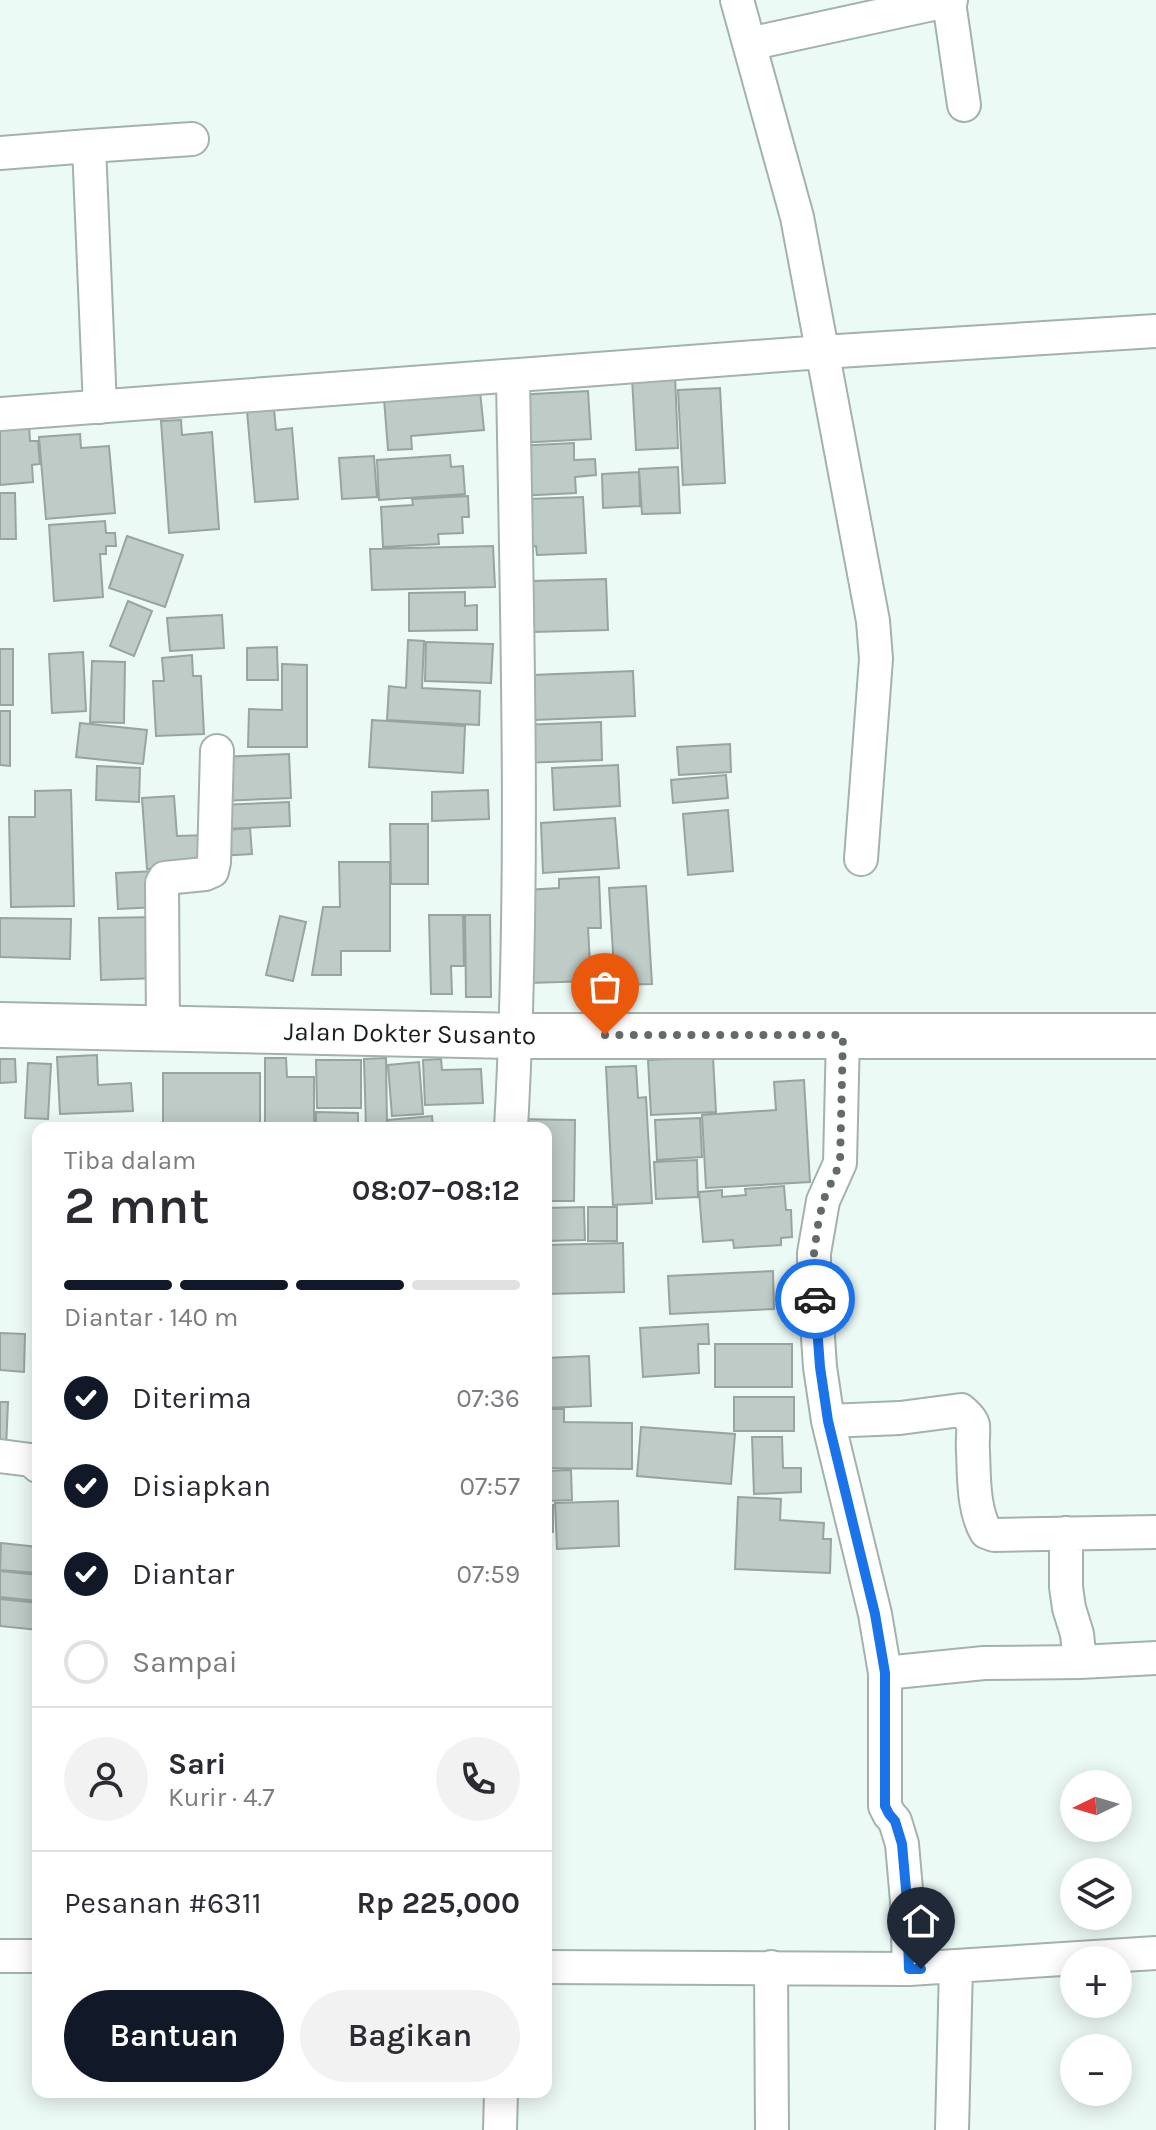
<!DOCTYPE html>
<html lang="id">
<meta charset="utf-8">
<style>
body{margin:0;font-family:Karla,sans-serif;background:#f2f2f3;color:#2b2b33;height:100vh;display:flex;flex-direction:column;font-size:30px;white-space:nowrap}
*{box-sizing:border-box;margin:0}
p{font-size:26px;color:#7c7c81}
.icon{flex:none;width:44px;height:44px;fill:none;stroke:currentColor;stroke-width:2;stroke-linecap:round;stroke-linejoin:round}
.map{position:relative;flex:1;overflow:hidden}
.sheet{position:absolute;left:32px;top:1122px;width:520px;height:976px;display:flex;flex-direction:column;background:#fff;border-radius:16px;box-shadow:0 4px 20px #0003}
.sheet>*{flex:none}
.needle{width:52px;rotate:265deg}
.buttons{position:absolute;left:1060px;top:1770px;display:grid;gap:16px}
.buttons a{display:grid;place-items:center;width:72px;height:72px;border-radius:50%;background:#fff;box-shadow:0 4px 20px #0003;font-size:40px}
.pin{position:absolute;display:grid;place-items:center;width:68px;height:68px;color:#fff;margin:-82px -34px;border-radius:50% 50% 50% 0;rotate:-45deg;box-shadow:0 0 8px #0007}
.pin .icon{rotate:45deg}
.courier{position:absolute;display:grid;place-items:center;width:80px;height:80px;margin:-40px;border:6px solid #1a73e8;border-radius:50%;background:#fff;color:#222;box-shadow:0 2px 10px #0007}
.summary em{font-style:normal;font-weight:600}
.summary div{display:flex;flex-direction:column-reverse}
.summary{display:flex;align-items:center;justify-content:space-between;height:136px;padding:0 32px}
h1{font-size:52px;font-weight:600;line-height:60px}
.bar{display:grid;grid-template-columns:repeat(4,1fr);gap:12px 8px;align-content:center;height:96px;padding:0 32px}
.bar i{height:10px;border-radius:6px;background:#e1e1e2}
.bar .active{background:#111827}
.bar p{grid-column:span 4}
.line{display:flex;align-items:center;gap:20px;padding:0 32px;border-top:2px solid #e1e1e2}
.line div{flex:1}
.round{display:grid;place-items:center;flex:none;width:84px;height:84px;border-radius:42px;background:#f2f2f3}
ol{padding:0 32px;list-style:none}
li{display:flex;align-items:center;gap:24px;height:88px}
li p{margin-inline-start:auto}
li .icon{padding:8px;border-radius:50%;background:#111827;color:#fff;stroke-width:4}
li:last-child{color:#7c7c81}
li i{width:44px;height:44px;border:4px solid #e1e1e2;border-radius:50%}
.cta{display:flex;gap:16px;margin-top:auto;padding:16px 32px}
.cta a{flex:1;height:92px;border-radius:48px;background:#111827;color:#fff;font-size:32px;font-weight:600;line-height:92px;text-align:center}
.cta a+a{background:#f2f2f3;color:#2b2b33}
.map>svg:first-child{display:block}
.building{fill:#becbc7;stroke:#97a49f;stroke-width:2}
.lines{fill:none;stroke-linecap:round;stroke-linejoin:round}
.minor-casing{stroke:#a4b1ac;stroke-width:36}
.secondary-casing{stroke:#a4b1ac;stroke-width:48}
.minor{stroke:#fff;stroke-width:32}
.secondary{stroke:#fff;stroke-width:44}
.done{stroke:#636b68;stroke-width:8;stroke-dasharray:0 14.4}
.route{stroke:#1a73e8;stroke-width:10}
.labels{text-anchor:middle;stroke-width:8;stroke-linejoin:round;paint-order:stroke}
.street-label{font-size:26px;fill:#191e1c;stroke:#fff}
</style>
<div class="map">
<svg width="1156" height="2130" viewBox="0 0 1156 2130">
<rect width="100%" height="100%" fill="#ecfaf5"/>
<path class="building" d="M675,375L678,448L636,450L632,378Z
M720,388L725,483L683,485L678,390Z
M480,391L484,430L411,436L412,449L388,450L384,399Z
M588,391L591,439L518,443L515,395Z
M273,398L276,430L292,428L298,499L255,502L246,400Z
M181,420L182,435L212,432L219,529L169,533L161,421Z
M29,425L30,441H38L40,464L32,465L33,482L0,485V427Z
M80,434L81,448L109,446L115,513L46,519L39,437Z
M574,443V460L595,459L596,475L575,477L576,493L517,496L515,446Z
M450,455L451,467L463,466L465,494L379,500L377,460Z
M374,456L377,497L342,499L339,458Z
M678,467L680,513L642,514L639,469Z
M639,472L640,506L603,508L602,474Z
M0,493H15L16,539H0Z
M468,496L469,517H462L463,533L438,534L439,544L383,547L381,507L413,505L412,499Z
M583,497L586,553L537,555L536,546L523,547L527,499Z
M105,521L106,533H115L116,546H106V554H100L103,597L54,601L49,525Z
M127,536L183,555L165,607L109,588Z
M493,546L495,587L372,590L370,549Z
M606,579L608,630L533,632L531,581Z
M465,592V606L477,605V630L409,631V593Z
M128,601L152,611L134,656L110,646Z
M222,615L224,648L170,651L167,618Z
M408,640L424,641L422,688L480,691L479,725L387,720L389,686L406,688Z
M426,642L493,644L491,683L425,681Z
M277,647L278,680H247V648Z
M0,649H13V705H0Z
M83,652L86,711L52,713L49,654Z
M192,655L193,676H201L204,734L156,736L153,681H164L162,658Z
M92,661L125,662L124,723L90,722Z
M282,664L307,665V747H248L249,709L282,710Z
M633,671L635,716L534,720L532,675Z
M0,711H10V766L0,765Z
M372,720L465,726L463,773L369,767Z
M601,722L602,760L521,763L520,725Z
M80,723L147,730L143,764L76,757Z
M730,744L731,772L679,775L677,747Z
M289,754L291,798L221,801L219,757Z
M618,765L620,806L554,810L552,768Z
M97,766L140,768L139,802L96,800Z
M726,775L728,798L673,803L671,780Z
M71,790L74,906L11,907L9,817H35V791Z
M488,790L489,819L432,821V792Z
M174,796L177,836L207,835L209,865L147,869L142,798Z
M289,802L290,826L221,829L220,805Z
M728,810L733,871L688,875L683,814Z
M615,818L619,868L543,873L541,823Z
M390,824H428V884H391Z
M250,828L252,854L218,856L216,831Z
M339,862H390V951H341V975H312L323,907H340Z
M156,871L158,907L118,909L116,873Z
M599,877L601,928H588L591,981L529,983L525,890L559,888V879Z
M646,886L652,984L615,985L609,888Z
M429,915H463L464,966H451L452,994H431Z
M465,915H490L491,997H466Z
M280,916L306,922L293,981L266,975Z
M158,917L160,978L101,980L99,918Z
M0,918L71,919L70,959L0,957Z
M97,1055L98,1085L131,1083L133,1111L60,1114L57,1057Z
M713,1057L716,1112L651,1115L648,1060Z
M265,1058H286L287,1077H314V1128H265Z
M386,1058L387,1128H366L364,1059Z
M0,1059H15L16,1082L0,1083Z
M441,1059L442,1070L481,1069L483,1103L425,1105L423,1060Z
M316,1060H361V1108H317Z
M419,1062L423,1114L392,1116L388,1065Z
M28,1063L51,1064L48,1119L25,1118Z
M636,1066L638,1098L646,1097L652,1203L613,1205L606,1067Z
M163,1073H260V1128H163Z
M804,1080L810,1182L706,1188L702,1115L776,1110L774,1082Z
M316,1112L358,1113V1128H316Z
M432,1116L433,1128H389L388,1120Z
M700,1118L702,1157L657,1160L655,1120Z
M512,1119L575,1120L574,1201H546V1128H512Z
M697,1160L698,1197L656,1199L654,1162Z
M784,1186L786,1210H791L792,1237L781,1238V1245L734,1248L733,1240L703,1242L699,1192L722,1190V1197L746,1195L745,1189Z
M584,1207L585,1240L546,1241V1208Z
M588,1207H617V1241H588Z
M623,1243L624,1292L546,1294V1245Z
M773,1271L774,1309L670,1314L668,1276Z
M708,1324L709,1344H698L699,1373L643,1377L640,1328Z
M0,1333L25,1334L24,1372L0,1370Z
M715,1344H792V1387H715Z
M589,1356L591,1406L546,1408V1358Z
M734,1397H794V1431H734Z
M0,1402H8L6,1449H0Z
M546,1409H564V1422L632,1423V1469L546,1468Z
M641,1427L735,1434L731,1484L637,1476Z
M752,1437H782L783,1468H801V1492L754,1494Z
M571,1470L572,1500L546,1501V1471Z
M738,1497L781,1499L780,1520L824,1523L823,1539H831L830,1573L735,1569Z
M618,1501L619,1546L557,1549L555,1503Z
M546,1505H553V1532H546Z
M1,1543L38,1547V1573L0,1570Z
M0,1571L38,1575V1601L0,1597Z
M0,1599L38,1603V1630L0,1626Z"/>
<g class="lines">
<g class="minor-casing">
<path id="minor" d="M737,0L797,217L873,621L876,659L861,859
M949,2L964,105
M749,44L951,0
M89,146L192,139
M0,153L89,146L100,407
M0,414L822,352L1156,331
M163,1028L162,883L165,878L205,874L212,871L214,862L217,751
M843,1035L840,1163L823,1201L814,1253V1278L820,1367L828,1421L875,1614L885,1673V1806L889,1814L895,1821L902,1844L907,1901L909,1969
M511,1128C525,878 517,627 513,377
M828,1421L900,1418L961,1410C966,1415 971,1418 973,1425C974,1433 972,1442 973,1451C974,1476 973,1509 986,1532L994,1535L1156,1532
M0,1456L31,1460L38,1466
M1066,1533V1587L1069,1608L1077,1634L1080,1662L1156,1658
M885,1673L984,1663L1080,1662
M0,1956H38
M546,1967L909,1969L1156,1953
M771,1967L772,2130
M500,2130L501,2092
M952,2130L956,1966"/>
</g>
<g class="secondary-casing">
<path id="secondary" d="M0,1025L516,1036H1156"/>
</g>
<use href="#minor" class="minor"/>
<use href="#secondary" class="secondary"/>
</g>
<g class="lines">
<path class="done" d="M605,1035H843L840,1163L823,1201L818,1225L814,1253L815,1299"/>
<path class="route" d="M815,1299L820,1367L828,1421L875,1614L885,1673V1806L889,1814L895,1821L902,1844L907,1901L909,1969H921"/>
</g>
<g class="labels">
<g class="street-label">
<text transform="translate(410 1033) rotate(1)" y="9">Jalan Dokter Susanto</text>
</g>
</g>
</svg>
<div class="buttons">
<a><svg class="needle" viewBox="-14 -14 28 28"><path d="M0-13l5 13h-10z" fill="#e53935"/><path d="M0 13l5-13h-10z" fill="#7c7c81"/></svg></a>
<a><svg class="icon" aria-label="layers" viewBox="0 0 24 24"><path d="M12 4l9 5-9 5-9-5zM3 14l9 5 9-5"/></svg></a>
<a>+</a>
<a>−</a>
</div>
<div class="pin" style="left:605px;top:1035px;background:#ea580c"><svg class="icon" aria-label="bag" viewBox="0 0 24 24"><path d="M5 8h14l-1 12H6zM9 8a3 3 0 0 1 6 0"/></svg></div>
<div class="pin" style="left:921px;top:1969px;background:#1f2937"><svg class="icon" aria-label="home" viewBox="0 0 24 24"><path d="M3 11l9-7 9 7M6 9v11h12V9"/></svg></div>
<div class="courier" style="left:815px;top:1299px"><svg class="icon" aria-label="car" viewBox="0 0 24 24"><path d="M5 17H2v-5l4-1 3-4h7l3 4 3 1v5h-3M9 17h6M6 11h13"/><circle cx="7" cy="17" r="2"/><circle cx="17" cy="17" r="2"/></svg></div>
<section class="sheet">
<div class="summary"><div><h1>2 mnt</h1><p>Tiba dalam</p></div><em>08:07–08:12</em></div>
<div class="bar"><i class="active"></i><i class="active"></i><i class="active"></i><i></i><p>Diantar · 140 m</p></div>
<ol>
<li><svg class="icon" aria-label="check" viewBox="0 0 24 24"><path d="M5 12l5 5 9-10"/></svg>Diterima<p>07:36</p></li>
<li><svg class="icon" aria-label="check" viewBox="0 0 24 24"><path d="M5 12l5 5 9-10"/></svg>Disiapkan<p>07:57</p></li>
<li><svg class="icon" aria-label="check" viewBox="0 0 24 24"><path d="M5 12l5 5 9-10"/></svg>Diantar<p>07:59</p></li>
<li><i></i>Sampai</li>
</ol>
<div class="line" style="height:144px"><a class="round"><svg class="icon" aria-label="person" viewBox="0 0 24 24"><circle cx="12" cy="8" r="4"/><path d="M4 21q1-7 8-7t8 7"/></svg></a><div><b>Sari</b><p>Kurir · 4.7</p></div><a class="round"><svg class="icon" aria-label="phone" viewBox="0 0 24 24"><path d="M5 4h4l2 5-3 2q2 4 5 5l2-3 5 2v4C11 20 4 13 5 4z"/></svg></a></div>
<div class="line" style="height:104px"><div>Pesanan #6311</div><b>Rp 225,000</b></div>
<div class="cta"><a>Bantuan</a><a>Bagikan</a></div>
</section>
</div>
